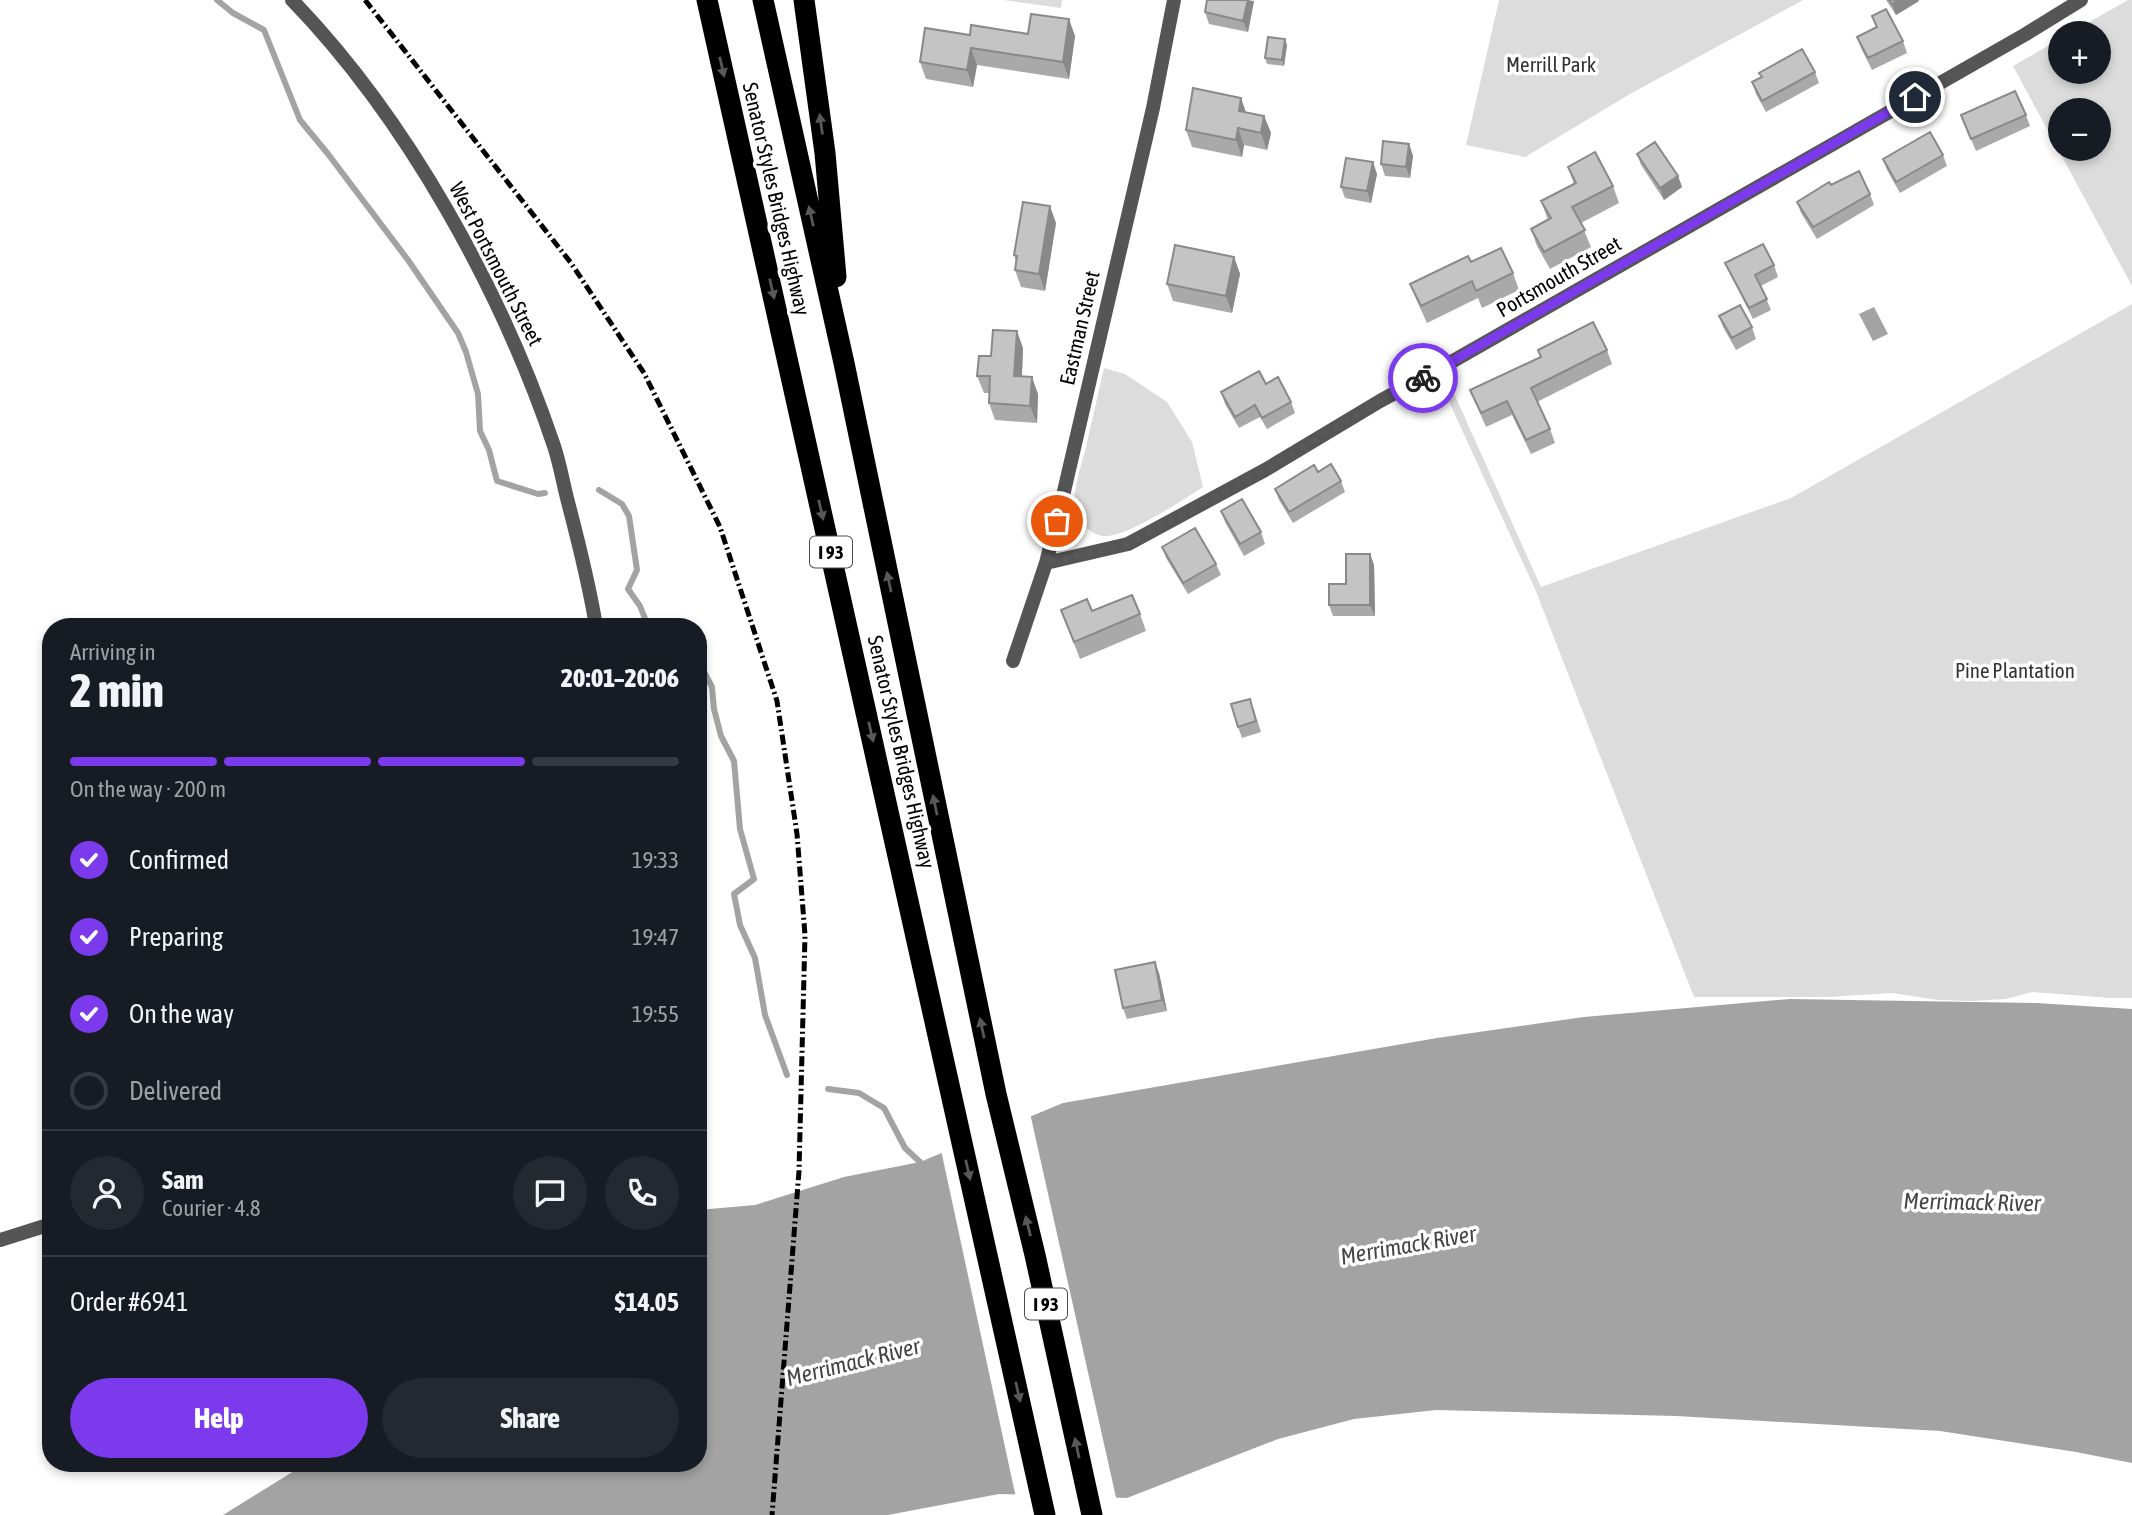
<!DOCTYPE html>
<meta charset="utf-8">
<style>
body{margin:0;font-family:"Asap Condensed",sans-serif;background:#242831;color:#f1f3f6;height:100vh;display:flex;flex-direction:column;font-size:26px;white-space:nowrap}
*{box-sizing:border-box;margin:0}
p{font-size:23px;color:#9ea1a6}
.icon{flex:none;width:38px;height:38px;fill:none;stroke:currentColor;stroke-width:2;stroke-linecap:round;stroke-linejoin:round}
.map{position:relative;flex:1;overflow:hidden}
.drawer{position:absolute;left:42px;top:618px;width:665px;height:854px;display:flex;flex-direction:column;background:#171b24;border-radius:28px;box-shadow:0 4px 10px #0003}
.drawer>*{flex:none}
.tools{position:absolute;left:2048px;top:21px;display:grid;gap:14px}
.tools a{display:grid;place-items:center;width:63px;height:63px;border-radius:50%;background:#171b24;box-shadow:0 4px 10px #0003;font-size:35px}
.pin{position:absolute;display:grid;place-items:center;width:60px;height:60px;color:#fff;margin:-30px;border:4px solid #fff;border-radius:50%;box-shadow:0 2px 7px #0007}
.courier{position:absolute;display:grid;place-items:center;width:70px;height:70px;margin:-35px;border:5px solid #7c3aed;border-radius:50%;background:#fff;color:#222;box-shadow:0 2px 9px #0007}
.overview em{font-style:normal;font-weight:800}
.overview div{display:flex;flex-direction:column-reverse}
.overview{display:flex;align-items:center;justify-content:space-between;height:119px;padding:0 28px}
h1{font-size:46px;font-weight:800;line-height:52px}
.bar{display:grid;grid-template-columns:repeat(4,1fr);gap:10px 7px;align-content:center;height:84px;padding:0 28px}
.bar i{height:9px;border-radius:5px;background:#363941}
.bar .selected{background:#7c3aed}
.bar p{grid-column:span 4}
.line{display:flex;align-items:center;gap:18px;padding:0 28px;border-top:2px solid #363941}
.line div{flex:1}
.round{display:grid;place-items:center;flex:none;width:74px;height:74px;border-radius:37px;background:#242831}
ol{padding:0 28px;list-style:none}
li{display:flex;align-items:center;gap:21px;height:77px}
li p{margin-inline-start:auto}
li .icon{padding:7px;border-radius:50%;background:#7c3aed;color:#fff;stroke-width:4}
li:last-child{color:#9ea1a6}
li i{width:38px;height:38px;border:4px solid #363941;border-radius:50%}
.cta{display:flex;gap:14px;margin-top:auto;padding:14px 28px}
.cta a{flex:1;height:80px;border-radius:42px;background:#7c3aed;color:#fff;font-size:28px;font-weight:800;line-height:80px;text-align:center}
.cta a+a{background:#242831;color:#f1f3f6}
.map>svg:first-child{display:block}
.green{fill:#dcdcdc;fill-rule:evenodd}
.water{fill:#a3a3a3}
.pier{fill:#fff}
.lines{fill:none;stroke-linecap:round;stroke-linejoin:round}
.stream{stroke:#a3a3a3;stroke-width:6}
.street{stroke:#555;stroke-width:14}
.highway{stroke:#000;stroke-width:21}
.rail{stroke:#000;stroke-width:5;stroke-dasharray:10 3.5 2 3.5;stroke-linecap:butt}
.wall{fill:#a9a9a9}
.shaded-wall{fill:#898989}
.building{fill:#c4c4c4;stroke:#898989;stroke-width:2}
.oneway{fill:#595959}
.done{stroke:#595959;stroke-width:7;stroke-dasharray:0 12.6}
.route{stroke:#7c3aed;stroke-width:9}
.labels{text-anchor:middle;stroke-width:7;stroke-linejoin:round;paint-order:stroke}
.shield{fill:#fff;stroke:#4c4c4c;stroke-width:2}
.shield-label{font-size:19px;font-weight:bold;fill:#000}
.park-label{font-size:21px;fill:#333;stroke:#fff}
.street-label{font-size:21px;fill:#000;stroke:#fff}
.water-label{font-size:23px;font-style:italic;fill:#444;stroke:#fff}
</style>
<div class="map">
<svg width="2132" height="1515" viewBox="0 0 2132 1515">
<rect width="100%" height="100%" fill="#fff"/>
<path class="green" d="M1003,0H1062L1061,8Z
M1499,0H1803L1630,94L1525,157L1466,145Z
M2128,0H2132V286L2013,66L2060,39V72H2098V33H2070ZM2060,110H2098V149H2060Z
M2132,304V998H2111L2032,992L2006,999L1973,1001L1938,1000L1892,993L1828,997H1694L1535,589L1445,393L1452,389L1541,587L1791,498Z
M1104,368L1125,374L1167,402L1192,442L1203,487C1183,500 1130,535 1107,536C1094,537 1079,524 1075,511C1071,497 1082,462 1086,447C1092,421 1098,394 1104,368Z"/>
<path class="water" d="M1874,307L1888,334L1873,341L1859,314Z
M1790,999L2037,1003L2132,1009V1463L2076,1452L1940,1431L1676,1416L1436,1410L1354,1419L1278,1439L1127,1498L999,1494L888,1515H223L307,1463H698V1210L755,1205L844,1177L920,1162L1063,1103L1437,1038L1584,1017Z"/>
<path class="pier" d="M1030,1113L1117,1502L1016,1498L941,1150Z"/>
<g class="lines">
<path class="stream" d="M217,0L233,13L264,30L300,120L328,154L408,260L458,333L466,352L478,394L480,431L489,450L497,481L538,494L545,493
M599,490L622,504L629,516L637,570L628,589L640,606L648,626
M698,668H702L712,687L714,709L721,736L734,761L740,829L754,879L734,894L740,925L755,958L765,1015L787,1075
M828,1089L859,1093L884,1108L905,1148L920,1162L922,1170"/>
<path class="street" d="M292,0C407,119 501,289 554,446C560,464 563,483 568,502C579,544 589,584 596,626
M1046,563L1128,544L1265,470L1380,401L1439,369L2026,34L2081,0
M1013,661L1046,563L1062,500L1153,108L1174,0
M0,1240L51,1224"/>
<path class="highway" d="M707,0L1045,1515
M763,0L844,363L996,1094L1035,1255L1092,1515
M804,0L825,153L836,277"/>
<path class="rail" d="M365,0L571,263L644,373L720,527L777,701L797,834L805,935L799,1171L772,1515"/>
</g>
<path class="wall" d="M1886,0H1918L1919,1L1896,15Z
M1254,1L1248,32L1209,24L1205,12Z
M1872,16L1903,41L1907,53L1872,70L1861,48L1857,37L1876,27Z
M1028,34L1075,36L1069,79L977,65L973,87L926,79L920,62L970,35Z
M1287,45L1284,66L1267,64L1265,58Z
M1815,72L1819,83L1766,112L1756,94L1752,82L1761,77L1759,73Z
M1246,112L1264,116L1271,133L1267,150L1244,145L1242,157L1192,147L1186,130Z
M1961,115H2026L2030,126L1976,151Z
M1409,144L1413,156L1410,178L1385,176L1381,164Z
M1637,154L1678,176L1682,187L1664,200L1641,165Z
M1943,155L1947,166L1900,193L1887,170L1883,159Z
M1568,167L1613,186L1619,203L1581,223L1591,247L1550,269L1537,246L1531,229L1548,220L1541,201L1574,184Z
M1377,174L1371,203L1345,198L1341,187Z
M1831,185L1870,194L1874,205L1817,239L1801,213L1797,202Z
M1056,223L1045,291L1021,287L1015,270L1016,261L1014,255Z
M1234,257L1240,274L1232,313L1173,301L1167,284Z
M1471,262L1513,273L1519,290L1482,308L1478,298L1427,323L1417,301L1410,284Z
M1725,263L1774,265L1778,277L1761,286L1771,310L1753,319L1730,274Z
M1719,316L1752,327L1756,339L1736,350L1723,327Z
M1023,348L1022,377L1038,394L1037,423L995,420L989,403V393H984L977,376L991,356Z
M1538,350H1607L1612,364L1537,402L1550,429L1555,443L1531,454L1512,415L1486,427L1470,390L1541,358Z
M1266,384L1291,402L1295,413L1267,429L1260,417L1239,428L1225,404L1221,392Z
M1318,472L1341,481L1345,492L1293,523L1279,500L1275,489Z
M1221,511L1261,532L1265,544L1244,556L1225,522Z
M1162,547L1216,564L1221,575L1188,594L1166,558Z
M1370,554L1374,565L1375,616H1333L1329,605Z
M1061,610L1140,614L1146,631L1080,659Z
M1254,710L1261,732L1242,738L1238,727Z
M1159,973L1167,1011L1127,1019L1123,1008Z
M51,1241V1277L50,1278L46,1266Z"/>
<path class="shaded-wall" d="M1248,0L1254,1L1248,32L1243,21Z
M1898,0H1918L1919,1L1896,15L1892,4Z
M1069,19L1075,36L1069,79L1063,62Z
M1285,39L1287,45L1284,66L1282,60Z
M971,48L977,65L973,87L967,70Z
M1241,98L1247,115L1239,111Z
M1264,116L1271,133L1267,150L1261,133Z
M1238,128L1244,145L1242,157L1236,140Z
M1409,144L1413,156L1410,178L1406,167Z
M1373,162L1377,174L1371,203L1367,191Z
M1678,176L1682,187L1664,200L1660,188Z
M1050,206L1056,223L1045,291L1039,274Z
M1234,257L1240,274L1232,313L1226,296Z
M1017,331L1023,348L1021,393L1014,376Z
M1032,377L1038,394L1037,423L1030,406Z
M1370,554L1374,565L1375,616L1370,605Z
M1155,962L1159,973L1167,1011L1162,1000Z"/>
<path class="building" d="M1207,0H1248L1243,21L1205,12Z
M1889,0H1898L1892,4Z
M1886,9L1903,41L1868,58L1857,37L1877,27L1872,16Z
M1031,14L1069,19L1063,62L971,48L967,70L920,62L925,28L970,35L971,25L1028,34Z
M1268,37L1285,39L1282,60L1265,58Z
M1802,49L1815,72L1762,101L1752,82L1762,77L1759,73Z
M1193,88L1241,98L1239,111L1264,116L1261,133L1238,128L1236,140L1186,130Z
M2015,91L2026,115L1971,139L1961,115Z
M1930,132L1943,155L1896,182L1883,159Z
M1383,141L1409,144L1406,167L1381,164Z
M1655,142L1678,176L1660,188L1637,154Z
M1595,152L1613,186L1572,207L1585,230L1544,252L1531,229L1551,218L1541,201L1576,183L1568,167Z
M1346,158L1373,162L1367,191L1341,187Z
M1859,171L1870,194L1813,227L1797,202L1829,182L1831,185Z
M1023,202L1050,206L1039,274L1015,270L1017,256L1014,255Z
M1763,244L1774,265L1755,275L1767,299L1749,308L1725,263Z
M1175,245L1234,257L1226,296L1167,284Z
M1501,248L1513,273L1476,291L1472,281L1421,306L1410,284L1468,256L1471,262Z
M1740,305L1752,327L1732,338L1719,316Z
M1593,322L1607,350L1531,388L1550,429L1526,440L1507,401L1481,413L1470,390L1541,357L1538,350Z
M993,330L1017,331L1014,376L1032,377L1030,406L989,403L990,376H977L979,356H991Z
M1259,371L1266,384L1278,377L1291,402L1262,418L1255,405L1235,417L1221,392Z
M1331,464L1341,481L1289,512L1275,489L1314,465L1318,472Z
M1242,499L1261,532L1240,544L1221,511Z
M1195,528L1216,564L1183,583L1162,547Z
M1346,554H1370V605H1329V584H1346Z
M1132,595L1140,614L1074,642L1061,610L1087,599L1092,611Z
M1250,699L1256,721L1238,727L1231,704Z
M1155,962L1162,1000L1123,1008L1115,970Z
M51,1241V1266H46L43,1242Z"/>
<defs><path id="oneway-solid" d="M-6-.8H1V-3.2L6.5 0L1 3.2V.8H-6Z" transform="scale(1.75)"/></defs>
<g class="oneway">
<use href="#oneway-solid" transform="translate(722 67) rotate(77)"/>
<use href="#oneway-solid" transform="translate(821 124) rotate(-98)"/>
<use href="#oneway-solid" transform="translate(811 216) rotate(-103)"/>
<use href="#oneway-solid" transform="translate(772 289) rotate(77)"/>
<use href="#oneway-solid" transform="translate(821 510) rotate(77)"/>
<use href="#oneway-solid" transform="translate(889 582) rotate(-102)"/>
<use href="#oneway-solid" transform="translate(871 732) rotate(77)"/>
<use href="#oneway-solid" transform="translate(935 805) rotate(-102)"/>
<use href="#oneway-solid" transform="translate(982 1028) rotate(-102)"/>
<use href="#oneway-solid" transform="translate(968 1170) rotate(77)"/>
<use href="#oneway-solid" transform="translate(1028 1226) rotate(-104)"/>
<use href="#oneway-solid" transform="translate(1018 1392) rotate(77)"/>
<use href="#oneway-solid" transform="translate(1077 1448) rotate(-102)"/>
</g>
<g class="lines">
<path class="done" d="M1057,521L1046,563L1128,544L1265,470L1380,401L1423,378"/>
<path class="route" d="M1423,378L1915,97"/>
</g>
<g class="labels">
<g class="shield">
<rect x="810" y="536.5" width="42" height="31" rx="5"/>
<rect x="1025" y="1288.5" width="42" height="31" rx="5"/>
</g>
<g class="shield-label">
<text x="831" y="559">I 93</text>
<text x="1046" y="1311">I 93</text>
</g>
<g class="park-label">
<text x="1551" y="72">Merrill Park</text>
<text x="2015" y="678">Pine Plantation</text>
</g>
<g class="street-label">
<text transform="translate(776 199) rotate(77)" y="7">Senator Styles Bridges Highway</text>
<text transform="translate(496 264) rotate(63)" y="7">West Portsmouth Street</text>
<text transform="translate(1559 277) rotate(-30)" y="7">Portsmouth Street</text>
<text transform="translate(1080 328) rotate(-77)" y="7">Eastman Street</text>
<text transform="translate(901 752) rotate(77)" y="7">Senator Styles Bridges Highway</text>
</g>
<g class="water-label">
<text transform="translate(1972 1202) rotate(1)" y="8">Merrimack River</text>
<text transform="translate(1408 1245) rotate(-10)" y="8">Merrimack River</text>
<text transform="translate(853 1362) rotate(-14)" y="8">Merrimack River</text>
</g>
</g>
</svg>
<div class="tools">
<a>+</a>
<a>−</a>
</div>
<div class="pin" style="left:1057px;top:521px;background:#ea580c"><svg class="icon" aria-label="bag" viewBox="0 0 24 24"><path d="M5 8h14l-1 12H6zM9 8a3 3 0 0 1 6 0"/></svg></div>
<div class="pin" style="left:1915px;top:97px;background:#1f2937"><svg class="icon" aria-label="home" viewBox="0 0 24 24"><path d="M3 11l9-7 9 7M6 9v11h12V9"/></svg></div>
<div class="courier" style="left:1423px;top:378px"><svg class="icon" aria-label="bike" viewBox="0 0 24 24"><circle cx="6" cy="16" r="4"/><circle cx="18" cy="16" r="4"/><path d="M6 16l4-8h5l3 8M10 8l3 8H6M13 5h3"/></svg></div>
<section class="drawer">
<div class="overview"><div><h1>2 min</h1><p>Arriving in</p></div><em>20:01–20:06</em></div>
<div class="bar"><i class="selected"></i><i class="selected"></i><i class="selected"></i><i></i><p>On the way · 200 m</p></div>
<ol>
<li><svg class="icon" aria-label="check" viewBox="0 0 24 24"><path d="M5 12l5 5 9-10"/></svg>Confirmed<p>19:33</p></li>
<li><svg class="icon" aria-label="check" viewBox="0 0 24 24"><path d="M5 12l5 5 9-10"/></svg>Preparing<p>19:47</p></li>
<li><svg class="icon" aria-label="check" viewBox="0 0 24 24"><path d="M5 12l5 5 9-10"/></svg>On the way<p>19:55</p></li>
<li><i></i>Delivered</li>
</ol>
<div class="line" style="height:126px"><a class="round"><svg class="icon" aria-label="person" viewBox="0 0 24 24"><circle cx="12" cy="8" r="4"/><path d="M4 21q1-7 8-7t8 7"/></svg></a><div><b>Sam</b><p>Courier · 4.8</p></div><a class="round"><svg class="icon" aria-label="chat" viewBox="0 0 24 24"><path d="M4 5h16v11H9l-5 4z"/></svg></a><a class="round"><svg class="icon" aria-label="phone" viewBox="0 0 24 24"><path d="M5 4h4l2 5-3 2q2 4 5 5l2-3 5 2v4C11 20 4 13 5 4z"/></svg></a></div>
<div class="line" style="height:91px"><div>Order #6941</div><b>$14.05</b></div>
<div class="cta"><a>Help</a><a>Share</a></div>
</section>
</div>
